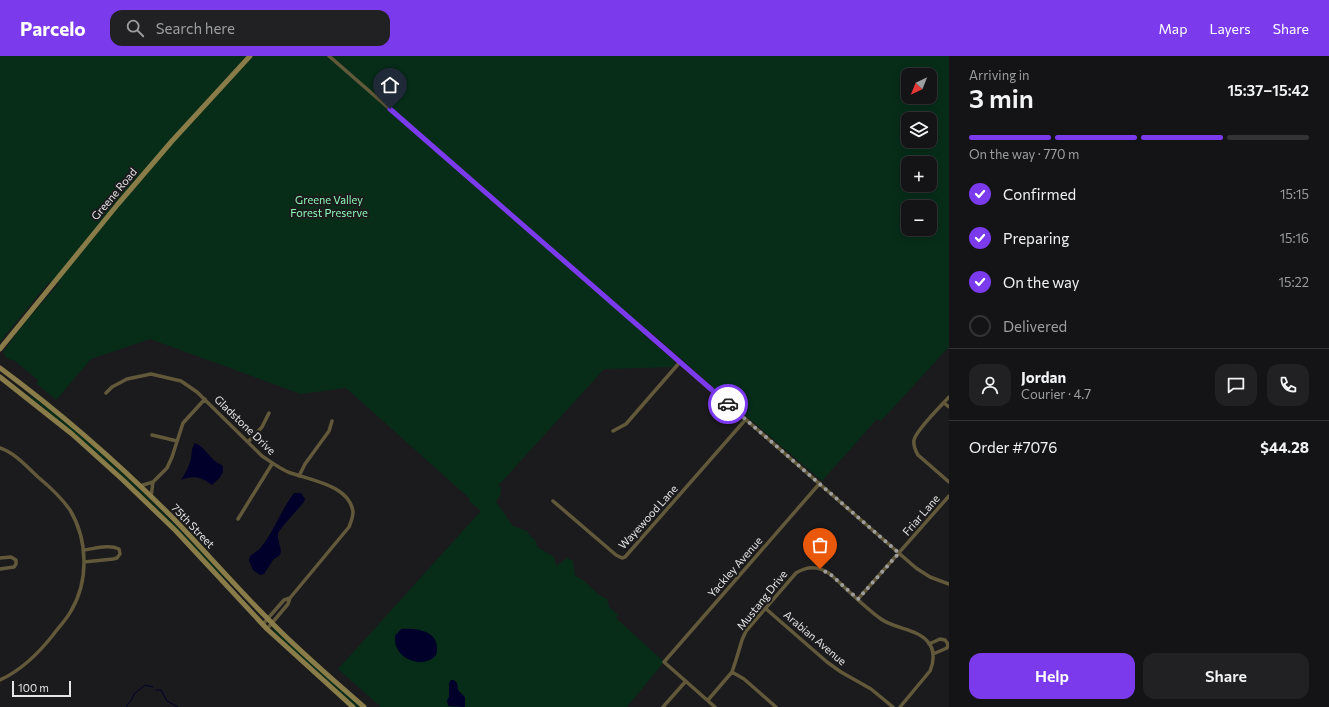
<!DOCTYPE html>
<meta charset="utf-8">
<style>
body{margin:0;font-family:Commissioner,sans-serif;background:#212123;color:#f1f3f6;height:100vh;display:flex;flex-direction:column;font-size:15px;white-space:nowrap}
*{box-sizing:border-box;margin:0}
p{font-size:13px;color:#9d9ea1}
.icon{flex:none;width:22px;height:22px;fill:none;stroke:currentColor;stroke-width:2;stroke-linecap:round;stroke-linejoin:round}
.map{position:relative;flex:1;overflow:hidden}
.panel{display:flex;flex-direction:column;background:#141416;width:380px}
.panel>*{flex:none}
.needle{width:26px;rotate:223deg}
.fabs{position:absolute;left:901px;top:12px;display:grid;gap:8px}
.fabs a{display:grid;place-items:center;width:36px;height:36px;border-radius:8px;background:#141416;box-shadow:0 2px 10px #0003,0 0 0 1px #333335;font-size:20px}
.scale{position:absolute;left:12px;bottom:10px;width:59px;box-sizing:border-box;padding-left:4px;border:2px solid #e5e5e7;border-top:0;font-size:11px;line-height:14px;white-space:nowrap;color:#e5e5e7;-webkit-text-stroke:3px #1b1b1d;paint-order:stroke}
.pin{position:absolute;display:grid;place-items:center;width:34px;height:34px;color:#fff;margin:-41px -17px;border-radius:50% 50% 50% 0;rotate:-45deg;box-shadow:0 0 4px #0007}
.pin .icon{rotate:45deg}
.courier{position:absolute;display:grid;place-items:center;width:40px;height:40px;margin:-20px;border:3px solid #7c3aed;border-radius:50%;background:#fff;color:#222;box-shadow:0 1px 5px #0007}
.headline em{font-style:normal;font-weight:600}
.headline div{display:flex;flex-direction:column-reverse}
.headline{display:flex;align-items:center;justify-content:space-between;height:68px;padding:0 20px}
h1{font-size:26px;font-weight:600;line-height:30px}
.bar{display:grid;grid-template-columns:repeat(4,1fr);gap:6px 4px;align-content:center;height:48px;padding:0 20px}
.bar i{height:5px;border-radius:3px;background:#333335}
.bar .selected{background:#7c3aed}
.bar p{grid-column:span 4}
.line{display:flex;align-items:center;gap:10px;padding:0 20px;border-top:1px solid #333335}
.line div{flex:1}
.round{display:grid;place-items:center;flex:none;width:42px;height:42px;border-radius:12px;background:#212123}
ol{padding:0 20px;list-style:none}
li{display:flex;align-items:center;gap:12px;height:44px}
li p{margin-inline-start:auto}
li .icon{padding:4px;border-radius:50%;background:#7c3aed;color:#fff;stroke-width:4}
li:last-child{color:#9d9ea1}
li i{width:22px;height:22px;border:2px solid #333335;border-radius:50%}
.primary-button{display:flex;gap:8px;margin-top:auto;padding:8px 20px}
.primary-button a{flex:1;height:46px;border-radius:12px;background:#7c3aed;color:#fff;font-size:16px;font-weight:600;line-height:46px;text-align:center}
.primary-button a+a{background:#212123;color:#f1f3f6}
header{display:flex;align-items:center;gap:24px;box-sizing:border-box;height:56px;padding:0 20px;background:#7c3aed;color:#fff}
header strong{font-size:19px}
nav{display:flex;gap:22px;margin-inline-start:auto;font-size:14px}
.search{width:280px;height:36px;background:#212123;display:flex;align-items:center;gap:10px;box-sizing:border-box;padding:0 14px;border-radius:12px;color:#9d9ea1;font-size:15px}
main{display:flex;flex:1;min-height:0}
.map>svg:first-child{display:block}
.green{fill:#072d19;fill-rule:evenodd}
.water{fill:#00002a}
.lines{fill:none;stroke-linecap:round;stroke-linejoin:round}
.stream{stroke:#00002a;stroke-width:1}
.street{stroke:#61593a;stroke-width:3.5}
.secondary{stroke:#897c49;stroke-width:5}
.done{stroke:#9e9ea0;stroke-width:4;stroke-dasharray:0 7.2}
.route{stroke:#7c3aed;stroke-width:5}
.labels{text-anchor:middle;stroke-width:4;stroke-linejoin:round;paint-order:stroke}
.street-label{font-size:11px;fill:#e5e5e7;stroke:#1b1b1d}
.park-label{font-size:11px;fill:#8cf8b7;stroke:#1b1b1d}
</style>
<header>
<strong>Parcelo</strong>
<div class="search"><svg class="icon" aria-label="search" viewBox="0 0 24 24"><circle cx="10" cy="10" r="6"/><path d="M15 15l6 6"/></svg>Search here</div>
<nav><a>Map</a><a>Layers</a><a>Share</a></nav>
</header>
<main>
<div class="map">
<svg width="949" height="651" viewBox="0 0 949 651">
<rect width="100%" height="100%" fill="#1b1b1d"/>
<path class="green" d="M0,0H949V292L947,293L881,365L877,363L822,425L747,361L652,277L643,278L673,304L675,307L673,311L604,313L498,430L501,431V438L496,446L513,470L527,475L530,480L536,485L537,491L554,501L556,510L567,502L573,505L575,520C590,526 593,538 607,543L609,551L618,559L616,562L664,606L627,651H381L338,613L481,455L469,445V442L345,331V332L301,338L150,283L91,303L56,344L37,328L38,324L15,305L6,302L3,296L22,270L59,227L49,226L0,286ZM908,19H930V41H908ZM908,63H930V85H908ZM908,107H930V129H908ZM908,151H930V173H908Z
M25,337C43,345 64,365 80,379C135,426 184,477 232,529C202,503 176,471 147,443C108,405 67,370 25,337Z
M272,571L360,651H357L275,577Z"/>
<path class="water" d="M195,387C206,391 210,405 222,409C226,418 218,423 212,429C202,421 193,419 181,424C185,418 189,410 191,403C192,397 191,393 195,387Z
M294,437H301L305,443L304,446L283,470L278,477V482L281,495L280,499L273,504L264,518L260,519L253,514L249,505L250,500C254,497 259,494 262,490C275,473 281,454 294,437Z
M401,573C415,572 437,574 437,592C437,596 437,599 434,601C424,611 402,605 397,592C395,589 395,584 395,580Z
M451,624H454L457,627L458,634L465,641V651L448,650L447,644L449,641V627Z"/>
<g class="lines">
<path class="stream" d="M156,634H161L167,645L178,651
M126,651L132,643L134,638L145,629L153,631"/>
<path class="street" d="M329,0L916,512L930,521L949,528
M106,337L112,331L127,323L151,318L181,325L197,336L262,400C271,406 279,412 288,416C309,424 350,429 353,456C353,461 351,466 349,471L290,542L284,544L263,568
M949,341C941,350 916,374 914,384C913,390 915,394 918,399L949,426
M944,347L949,351
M613,375L626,368L680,306
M152,379L177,385
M248,386L262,371L269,357
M0,392C15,397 27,411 38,421C50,431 61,441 70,454C88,484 89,525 71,555C66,564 59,571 53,579C38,598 22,614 0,624
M299,420L305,408L329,375L332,365
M140,430L153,426L167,412L172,401L183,367L205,343
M151,441L153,426
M553,445L616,499L622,502L625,501L746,363
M238,463L272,408
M83,494C94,493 109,488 119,493L120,498L117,502L113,503L84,506
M0,502L11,501L16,504V508L14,511L0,513
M858,543L949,440
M765,552L827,606L841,616L871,633L893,651
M267,573L288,548L290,542
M929,588L940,583L945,584L948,588L947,592L933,598
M732,616L744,623L776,651
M708,644L732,616L736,604L742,584L746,575L796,517C807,510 819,510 830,518C847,533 863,550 881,563C895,573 918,573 928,586C935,594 934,606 930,615L900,651
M663,651L686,625
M715,651L664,606L820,427"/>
<path class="secondary" d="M0,293L118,148L172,85L250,0
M0,312C61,357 118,407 172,461C204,494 235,530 268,563C298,594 331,622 364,651
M0,321L72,378L123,424L176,475L267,573L353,651"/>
</g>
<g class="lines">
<path class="done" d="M728,348L899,497L858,543L830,518L820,513"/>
<path class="route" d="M390,53L728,348"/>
</g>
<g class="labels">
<g class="street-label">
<text transform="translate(114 138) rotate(-50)" y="4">Greene Road</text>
<text transform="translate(245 369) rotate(44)" y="4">Gladstone Drive</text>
<text transform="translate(921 459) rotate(-49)" y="4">Friar Lane</text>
<text transform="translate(648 461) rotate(-48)" y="4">Wayewood Lane</text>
<text transform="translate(193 470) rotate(46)" y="4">75th Street</text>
<text transform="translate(735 511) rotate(-49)" y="4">Yackley Avenue</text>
<text transform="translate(762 544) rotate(-51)" y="4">Mustang Drive</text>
<text transform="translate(815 582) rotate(40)" y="4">Arabian Avenue</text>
</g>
<g class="park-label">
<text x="329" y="148">Greene Valley<tspan x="329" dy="13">Forest Preserve</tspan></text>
</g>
</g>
</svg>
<div class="fabs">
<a><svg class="needle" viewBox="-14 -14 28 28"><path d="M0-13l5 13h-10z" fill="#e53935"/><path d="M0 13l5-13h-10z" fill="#9d9ea1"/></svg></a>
<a><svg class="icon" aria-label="layers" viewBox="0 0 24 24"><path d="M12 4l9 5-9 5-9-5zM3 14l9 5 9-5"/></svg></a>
<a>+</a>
<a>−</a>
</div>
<div class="scale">100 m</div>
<div class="pin" style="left:820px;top:513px;background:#ea580c"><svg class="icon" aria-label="bag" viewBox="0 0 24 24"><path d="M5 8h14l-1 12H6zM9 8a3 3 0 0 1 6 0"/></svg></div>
<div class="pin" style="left:390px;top:53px;background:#1f2937"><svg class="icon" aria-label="home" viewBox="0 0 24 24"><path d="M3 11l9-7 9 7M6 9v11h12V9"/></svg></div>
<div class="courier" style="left:728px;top:348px"><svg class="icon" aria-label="car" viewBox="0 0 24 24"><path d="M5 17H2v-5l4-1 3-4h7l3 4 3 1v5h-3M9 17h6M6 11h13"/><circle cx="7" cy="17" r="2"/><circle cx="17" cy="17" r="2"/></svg></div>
</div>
<section class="panel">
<div class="headline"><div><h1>3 min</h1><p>Arriving in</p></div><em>15:37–15:42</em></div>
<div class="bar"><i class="selected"></i><i class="selected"></i><i class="selected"></i><i></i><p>On the way · 770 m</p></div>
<ol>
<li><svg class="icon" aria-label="check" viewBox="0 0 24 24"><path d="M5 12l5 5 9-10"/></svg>Confirmed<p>15:15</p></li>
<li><svg class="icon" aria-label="check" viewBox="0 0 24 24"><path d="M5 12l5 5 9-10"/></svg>Preparing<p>15:16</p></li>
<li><svg class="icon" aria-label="check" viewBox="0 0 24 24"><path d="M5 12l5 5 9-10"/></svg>On the way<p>15:22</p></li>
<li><i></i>Delivered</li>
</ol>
<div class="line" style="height:72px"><a class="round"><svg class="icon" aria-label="person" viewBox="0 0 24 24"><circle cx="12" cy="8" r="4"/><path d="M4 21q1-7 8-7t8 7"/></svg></a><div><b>Jordan</b><p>Courier · 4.7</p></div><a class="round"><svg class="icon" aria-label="chat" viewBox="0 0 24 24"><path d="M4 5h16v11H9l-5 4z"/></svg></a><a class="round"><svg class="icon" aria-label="phone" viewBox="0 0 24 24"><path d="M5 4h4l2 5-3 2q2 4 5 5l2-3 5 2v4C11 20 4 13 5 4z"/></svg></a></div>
<div class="line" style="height:52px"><div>Order #7076</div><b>$44.28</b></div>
<div class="primary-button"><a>Help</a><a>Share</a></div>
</section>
</main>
